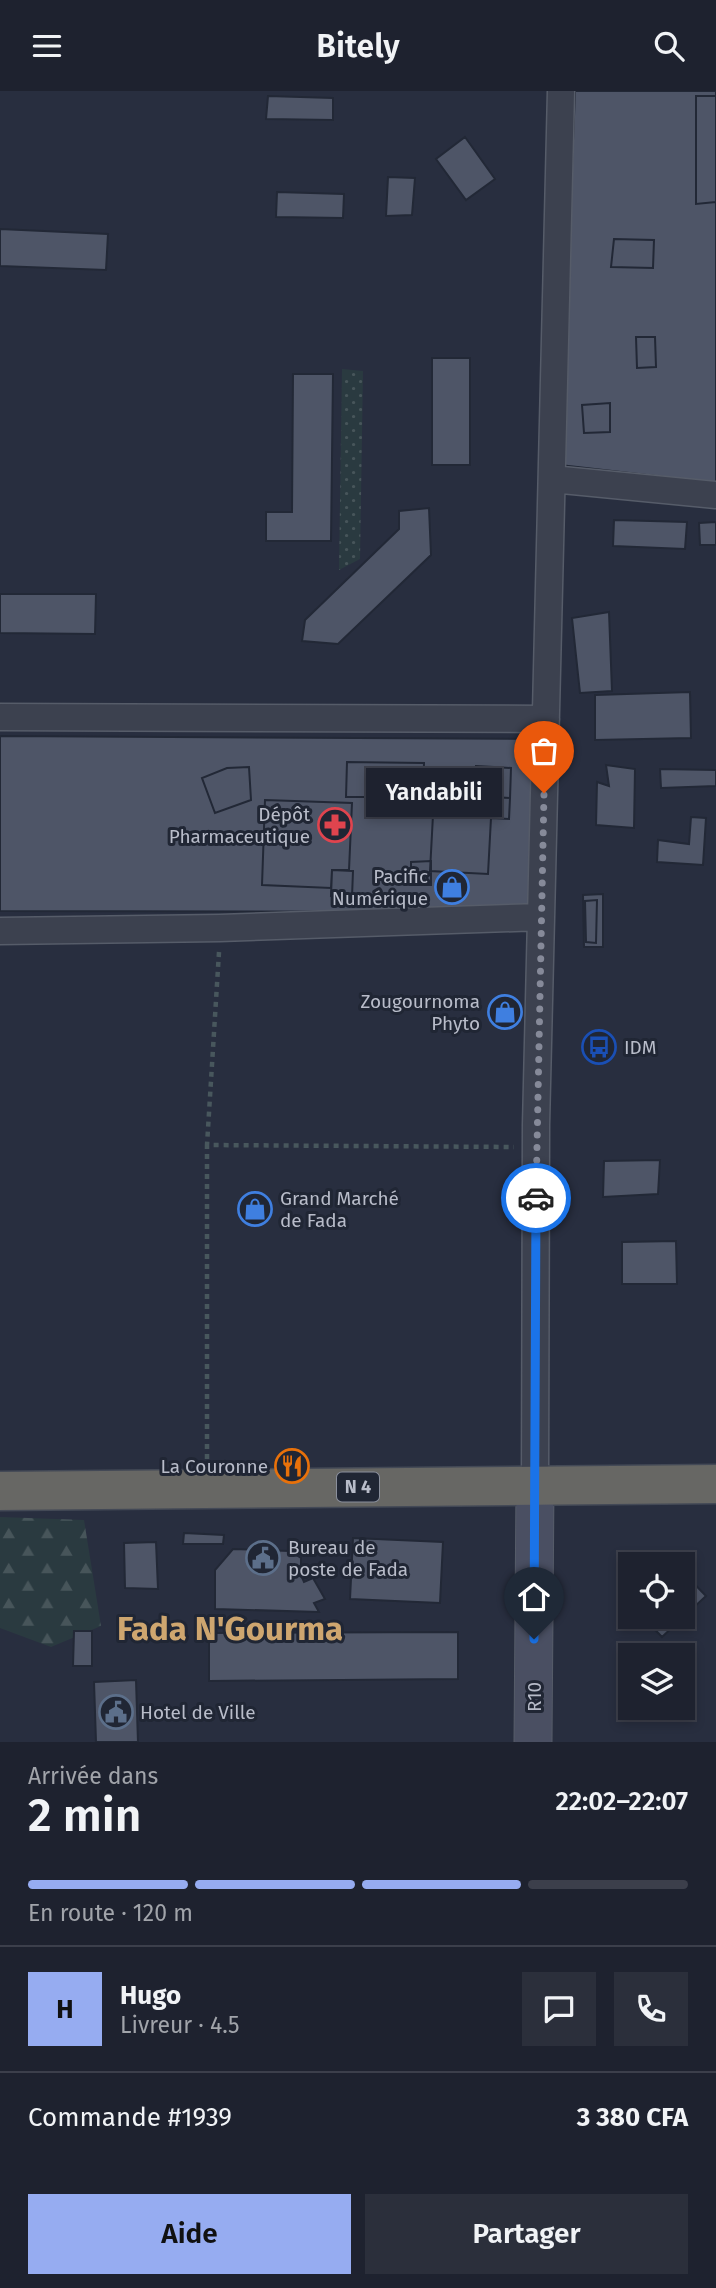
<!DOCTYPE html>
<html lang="fr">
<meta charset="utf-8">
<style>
body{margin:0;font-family:"Fira Sans",sans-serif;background:#2b2f3b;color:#f1f3f6;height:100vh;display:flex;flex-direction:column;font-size:26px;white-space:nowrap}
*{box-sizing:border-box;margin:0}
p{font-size:23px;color:#a1a4aa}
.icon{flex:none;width:38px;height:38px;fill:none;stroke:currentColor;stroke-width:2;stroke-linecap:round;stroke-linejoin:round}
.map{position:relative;height:1651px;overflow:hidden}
.details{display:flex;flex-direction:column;background:#1e222f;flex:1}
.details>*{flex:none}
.buttons{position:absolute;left:618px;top:1461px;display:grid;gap:14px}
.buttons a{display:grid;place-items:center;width:77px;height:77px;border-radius:0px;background:#1e222f;box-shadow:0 4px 10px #0003,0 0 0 2px #3c3f4b;font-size:35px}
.pin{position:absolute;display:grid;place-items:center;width:60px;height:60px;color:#fff;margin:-72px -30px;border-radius:50% 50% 50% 0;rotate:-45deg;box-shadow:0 0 7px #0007}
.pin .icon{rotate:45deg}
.courier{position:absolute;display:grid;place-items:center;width:70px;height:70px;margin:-35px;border:5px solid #1a73e8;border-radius:50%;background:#fff;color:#222;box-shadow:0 2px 9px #0007}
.bubble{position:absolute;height:49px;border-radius:0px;background:#1e222f;box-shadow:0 4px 10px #0003,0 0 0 2px #3c3f4b;font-size:23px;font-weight:600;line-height:49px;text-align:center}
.overview em{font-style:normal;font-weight:600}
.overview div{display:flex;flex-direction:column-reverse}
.overview{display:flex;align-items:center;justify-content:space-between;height:119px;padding:0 28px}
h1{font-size:46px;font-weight:600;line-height:52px}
.bar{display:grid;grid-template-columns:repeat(4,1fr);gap:10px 7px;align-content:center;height:84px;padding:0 28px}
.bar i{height:9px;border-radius:5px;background:#3c3f4b}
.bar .active{background:#96acf1}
.bar p{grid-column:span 4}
.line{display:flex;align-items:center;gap:18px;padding:0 28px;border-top:2px solid #3c3f4b}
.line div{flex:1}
.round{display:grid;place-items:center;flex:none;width:74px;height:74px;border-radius:0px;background:#2b2f3b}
.primary-button{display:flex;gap:14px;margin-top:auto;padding:14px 28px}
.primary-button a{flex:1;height:80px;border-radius:0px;background:#96acf1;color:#111;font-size:28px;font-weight:600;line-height:80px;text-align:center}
.primary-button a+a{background:#2b2f3b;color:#f1f3f6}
header{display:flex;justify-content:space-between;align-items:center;height:91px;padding:0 28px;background:#1e222f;font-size:32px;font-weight:600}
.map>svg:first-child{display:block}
.forest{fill:url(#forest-firs)}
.park{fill:url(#park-dots)}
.building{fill:#4e5567;stroke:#222836;stroke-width:2}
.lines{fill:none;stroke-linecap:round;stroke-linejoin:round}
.minor-casing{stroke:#565c69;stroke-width:29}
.secondary-casing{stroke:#565c69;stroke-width:39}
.trunk-casing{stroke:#434956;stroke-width:41}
.path{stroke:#48575d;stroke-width:4.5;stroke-dasharray:5 5;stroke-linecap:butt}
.minor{stroke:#3c414f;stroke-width:26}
.secondary{stroke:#4a4f62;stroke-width:37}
.trunk{stroke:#676764;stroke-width:38}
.done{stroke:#868a99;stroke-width:7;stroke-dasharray:0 12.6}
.route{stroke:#1a73e8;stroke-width:9}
.labels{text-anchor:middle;stroke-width:6;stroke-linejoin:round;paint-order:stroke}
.shield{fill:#202634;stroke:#8a8f9c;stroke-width:2}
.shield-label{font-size:18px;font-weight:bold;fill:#b8bcc9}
.poi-label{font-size:19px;fill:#b8bcc9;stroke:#202634;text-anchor:end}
.street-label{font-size:19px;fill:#b8bcc9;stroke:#202634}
.town-label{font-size:33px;font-weight:bold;fill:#cea66f;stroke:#202634}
</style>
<header><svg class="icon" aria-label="menu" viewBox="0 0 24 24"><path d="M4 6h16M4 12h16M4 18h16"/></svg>Bitely<svg class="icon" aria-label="search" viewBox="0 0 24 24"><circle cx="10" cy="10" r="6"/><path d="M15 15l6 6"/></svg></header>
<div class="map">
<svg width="716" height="1651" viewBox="0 0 716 1651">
<defs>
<pattern id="forest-firs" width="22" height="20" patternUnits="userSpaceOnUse" patternTransform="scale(1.75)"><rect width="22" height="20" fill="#2a3a40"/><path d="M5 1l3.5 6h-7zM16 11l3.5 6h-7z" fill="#47555a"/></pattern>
<pattern id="park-dots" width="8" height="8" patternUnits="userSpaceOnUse" patternTransform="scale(1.75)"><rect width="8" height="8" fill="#2a3a40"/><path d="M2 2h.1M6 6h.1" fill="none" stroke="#47555a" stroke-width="1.8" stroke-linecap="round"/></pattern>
</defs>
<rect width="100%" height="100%" fill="#282e3f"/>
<path class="forest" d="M0,1426L84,1429L101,1535L51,1556L0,1537Z"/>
<path class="park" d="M342,278L363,280L360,468L339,479Z"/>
<path class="building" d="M575,0H716V392L560,374Z
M268,5L333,7V29L266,28Z
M696,5H716V111L696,113Z
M465,46L495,88L466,109L436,68Z
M388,86L415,87L412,124L386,125Z
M277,101L344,103L343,127L276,126Z
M0,138L108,143L106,179L0,175Z
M614,148L654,149L653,177L611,176Z
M636,246H655L656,276L637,277Z
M432,267H470V374H432Z
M293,283H333L331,450H266V421H292Z
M610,312V341L584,342L582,314Z
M429,417L431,464L338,553L302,550L305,529L399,438V420Z
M614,429L687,431L685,458L613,455Z
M716,431V454H700L699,432Z
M0,503H96L95,543L0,542Z
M609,521L612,600L580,602L572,527Z
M690,601L691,647L595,649V604Z
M0,645L536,648L531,821L0,820Z
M347,671L424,672L423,706H346Z
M606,674L635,678L634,737L596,734L597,691L609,695Z
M476,675L493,676L492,706L510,707L509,728L491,727L488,783L430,780L433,724L473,725Z
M249,676L251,709L215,722L202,687L227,677Z
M493,676L511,677L510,707L492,706Z
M660,678L716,679V695L661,697Z
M424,687H442L440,717L423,716Z
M442,693L475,695L474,719L440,717Z
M265,709L352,712L349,779H332L331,797L262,794Z
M691,726L706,727L703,774L657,771L658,749L689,753Z
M431,770V794H411V771Z
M332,779L353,780L352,806L331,805Z
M603,803V856H584L583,804Z
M597,809L596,852L586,851L585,810Z
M660,1069L658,1103L603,1106L604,1070Z
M676,1150L677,1193H622V1151Z
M184,1442L224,1444L223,1453H183Z
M353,1447L443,1451L440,1512L350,1508Z
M156,1451L158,1498L125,1497L124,1452Z
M233,1458L290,1460L301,1467V1484L304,1491L313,1487L325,1508L314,1512L319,1521L215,1518V1479Z
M682,1480L706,1505L662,1546L643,1526H682Z
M74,1540H92V1575H73Z
M458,1541V1588L209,1590V1542Z
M136,1589L138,1651H96L94,1591Z"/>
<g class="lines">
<g class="minor-casing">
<path id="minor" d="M552,388L716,404
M0,626L546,628
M0,840L220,837L541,826
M535,1394L536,1034L561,0"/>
</g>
<g class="secondary-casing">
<path id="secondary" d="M533,1651L535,1394"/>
</g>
<g class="trunk-casing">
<path id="trunk" d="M0,1400L716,1393"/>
</g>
<path class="path" d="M219,861L207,1054L514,1056
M207,1368V1054"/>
<use href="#minor" class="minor"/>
<use href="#secondary" class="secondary"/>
<use href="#trunk" class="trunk"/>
</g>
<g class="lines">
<path class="done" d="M536,1107L544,702"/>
<path class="route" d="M534,1548L536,1107"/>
</g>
<defs>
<g id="pharmacy-ring" transform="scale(1.75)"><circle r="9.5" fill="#202634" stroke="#e0444e" stroke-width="1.5"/><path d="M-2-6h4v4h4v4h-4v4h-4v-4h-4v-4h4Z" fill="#e0444e"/></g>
<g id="shop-ring" transform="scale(1.75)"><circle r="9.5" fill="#202634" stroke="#3f7fe0" stroke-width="1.5"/><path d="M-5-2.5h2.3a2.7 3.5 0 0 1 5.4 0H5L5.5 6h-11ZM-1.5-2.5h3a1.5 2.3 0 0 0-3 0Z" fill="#3f7fe0"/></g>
<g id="bus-ring" transform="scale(1.75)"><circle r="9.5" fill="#202634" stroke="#1a4fb4" stroke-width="1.5"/><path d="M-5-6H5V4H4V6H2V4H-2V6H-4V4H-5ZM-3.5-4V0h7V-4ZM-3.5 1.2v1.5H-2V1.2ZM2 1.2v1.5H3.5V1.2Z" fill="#1a4fb4"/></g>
<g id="restaurant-ring" transform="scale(1.75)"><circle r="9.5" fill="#202634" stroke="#e8710a" stroke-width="1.5"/><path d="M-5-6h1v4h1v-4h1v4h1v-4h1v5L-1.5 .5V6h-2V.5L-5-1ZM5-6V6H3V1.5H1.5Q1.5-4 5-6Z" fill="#e8710a"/></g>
<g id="civic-ring" transform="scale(1.75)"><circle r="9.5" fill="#202634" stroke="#5c6f8a" stroke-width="1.5"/><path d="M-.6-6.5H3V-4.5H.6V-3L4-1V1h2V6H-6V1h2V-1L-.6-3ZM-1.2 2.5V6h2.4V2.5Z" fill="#5c6f8a"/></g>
</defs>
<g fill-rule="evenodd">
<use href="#pharmacy-ring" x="335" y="734"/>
<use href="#shop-ring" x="452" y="796"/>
<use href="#shop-ring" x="505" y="921"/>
<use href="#bus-ring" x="599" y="956"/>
<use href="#shop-ring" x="255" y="1118"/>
<use href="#restaurant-ring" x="292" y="1375"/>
<use href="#civic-ring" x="263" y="1467"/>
<use href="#civic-ring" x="116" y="1621"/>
</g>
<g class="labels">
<rect class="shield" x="337" y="1381.5" width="42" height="29" rx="5"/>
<g class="shield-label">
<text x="358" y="1402">N 4</text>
</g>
<g class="poi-label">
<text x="310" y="730">Dépôt<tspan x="310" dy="22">Pharmaceutique</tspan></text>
<text x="428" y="792">Pacific<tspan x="428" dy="22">Numérique</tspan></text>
<text x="480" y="917">Zougournoma<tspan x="480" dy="22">Phyto</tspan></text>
<text x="624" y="963" text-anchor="start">IDM</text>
<text x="280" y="1114" text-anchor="start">Grand Marché<tspan x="280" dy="22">de Fada</tspan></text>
<text x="268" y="1382">La Couronne</text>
<text x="288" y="1463" text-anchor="start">Bureau de<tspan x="288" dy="22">poste de Fada</tspan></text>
<text x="140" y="1628" text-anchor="start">Hotel de Ville</text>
</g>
<g class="street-label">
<text transform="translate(534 1606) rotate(-90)" y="7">R10</text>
</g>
<g class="town-label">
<text x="230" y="1549">Fada N'Gourma</text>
</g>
</g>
</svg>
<div class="buttons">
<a><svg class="icon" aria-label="locate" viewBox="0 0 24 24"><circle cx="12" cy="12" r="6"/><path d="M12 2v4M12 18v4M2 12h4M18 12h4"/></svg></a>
<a><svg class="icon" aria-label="layers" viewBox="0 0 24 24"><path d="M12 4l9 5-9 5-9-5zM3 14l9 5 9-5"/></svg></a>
</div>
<div class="pin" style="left:544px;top:702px;background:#ea580c"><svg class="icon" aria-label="bag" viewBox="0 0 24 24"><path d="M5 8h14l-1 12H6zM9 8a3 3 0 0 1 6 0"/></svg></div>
<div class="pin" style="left:534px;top:1548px;background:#1f2937"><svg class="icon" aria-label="home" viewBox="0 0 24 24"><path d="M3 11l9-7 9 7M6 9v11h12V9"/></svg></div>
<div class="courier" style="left:536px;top:1107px"><svg class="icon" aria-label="car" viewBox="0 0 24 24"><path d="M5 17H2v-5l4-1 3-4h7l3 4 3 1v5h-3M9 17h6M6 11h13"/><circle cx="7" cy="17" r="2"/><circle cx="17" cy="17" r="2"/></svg></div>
<div class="bubble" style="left:366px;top:677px;width:136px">Yandabili</div>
</div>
<section class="details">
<div class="overview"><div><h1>2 min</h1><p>Arrivée dans</p></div><em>22:02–22:07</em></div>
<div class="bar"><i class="active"></i><i class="active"></i><i class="active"></i><i></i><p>En route · 120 m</p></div>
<div class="line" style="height:126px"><b class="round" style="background:#96acf1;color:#111">H</b><div><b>Hugo</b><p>Livreur · 4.5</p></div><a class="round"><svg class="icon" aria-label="chat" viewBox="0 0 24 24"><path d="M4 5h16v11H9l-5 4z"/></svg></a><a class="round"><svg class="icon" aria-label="phone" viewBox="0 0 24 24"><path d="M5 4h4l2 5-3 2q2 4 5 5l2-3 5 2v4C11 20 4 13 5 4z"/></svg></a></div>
<div class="line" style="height:91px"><div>Commande #1939</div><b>3 380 CFA</b></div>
<div class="primary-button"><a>Aide</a><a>Partager</a></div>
</section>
